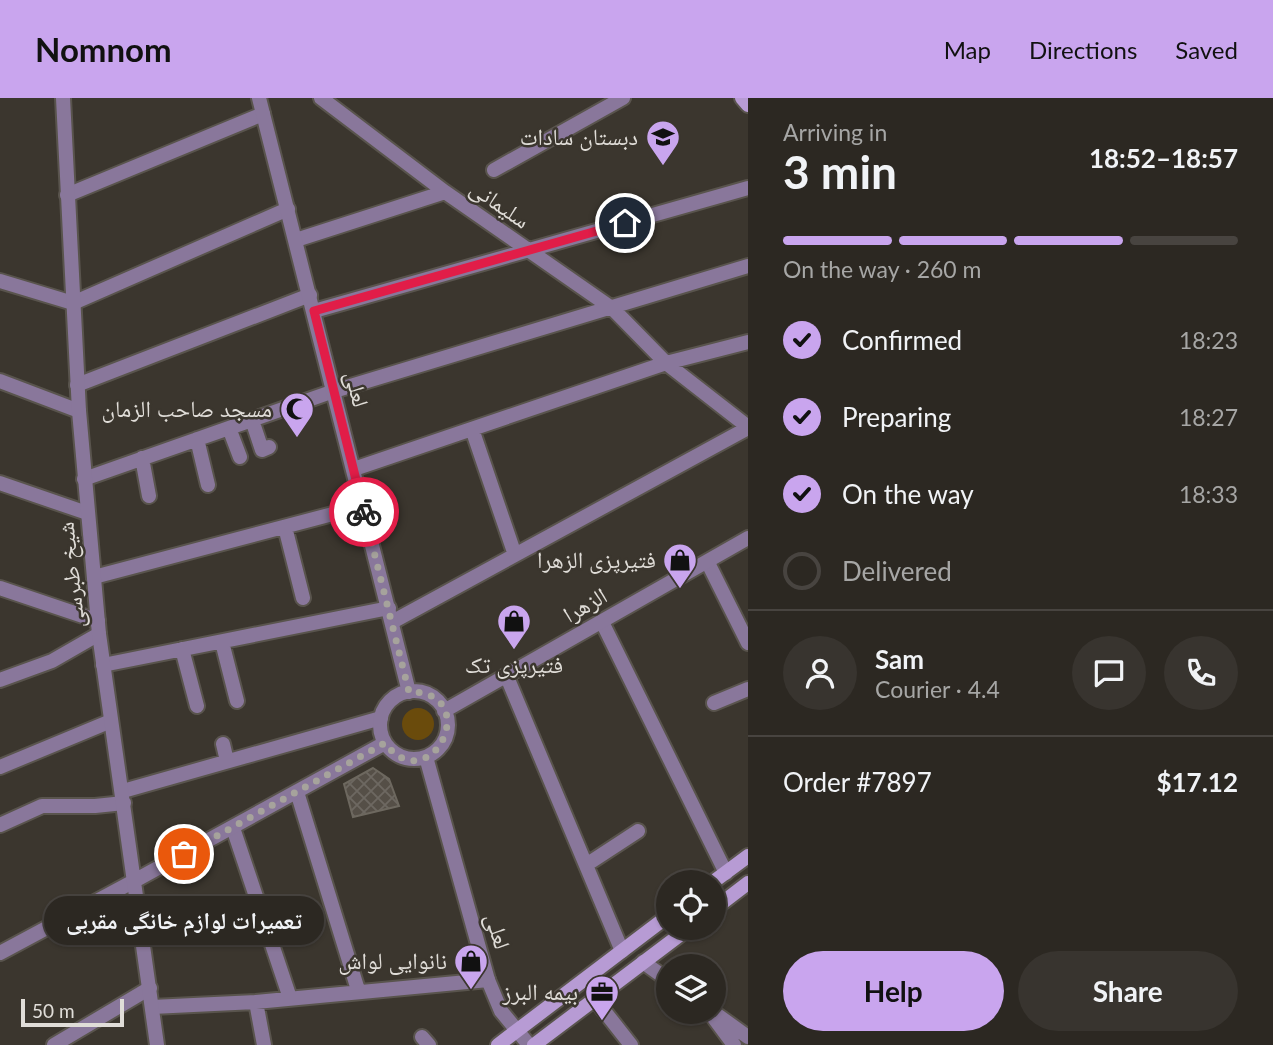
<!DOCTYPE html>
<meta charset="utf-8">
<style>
body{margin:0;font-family:Lato,"Noto Naskh Arabic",sans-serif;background:#38342f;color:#f1f3f6;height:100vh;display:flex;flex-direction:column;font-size:26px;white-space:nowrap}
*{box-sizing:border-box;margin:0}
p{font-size:23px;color:#a6a6a5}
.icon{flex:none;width:38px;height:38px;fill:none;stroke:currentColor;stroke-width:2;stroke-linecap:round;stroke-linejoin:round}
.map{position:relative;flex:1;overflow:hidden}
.details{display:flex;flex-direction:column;background:#2c2822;width:525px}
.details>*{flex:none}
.buttons{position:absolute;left:656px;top:772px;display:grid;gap:14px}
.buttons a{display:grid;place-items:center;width:70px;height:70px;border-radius:50%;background:#2c2822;box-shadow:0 2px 5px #0004,0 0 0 2px #484440;font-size:35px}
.scale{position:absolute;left:21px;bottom:18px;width:103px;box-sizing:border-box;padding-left:7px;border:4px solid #e0ddd8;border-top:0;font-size:19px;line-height:24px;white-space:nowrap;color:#e0ddd8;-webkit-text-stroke:5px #3b362e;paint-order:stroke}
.pin{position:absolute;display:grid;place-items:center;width:60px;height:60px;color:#fff;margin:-30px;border:4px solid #fff;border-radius:50%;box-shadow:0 2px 7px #0007}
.courier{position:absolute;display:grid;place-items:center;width:70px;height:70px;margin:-35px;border:5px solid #e11d48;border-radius:50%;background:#fff;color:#222;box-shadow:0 2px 9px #0007}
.bubble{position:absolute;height:49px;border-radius:24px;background:#2c2822;box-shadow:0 2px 5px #0004,0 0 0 2px #484440;font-size:23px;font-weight:700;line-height:49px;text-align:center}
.summary em{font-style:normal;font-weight:700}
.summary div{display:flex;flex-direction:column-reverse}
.summary{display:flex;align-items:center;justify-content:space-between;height:119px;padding:0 35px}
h1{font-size:46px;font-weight:700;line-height:52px}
.bar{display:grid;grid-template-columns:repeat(4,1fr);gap:10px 7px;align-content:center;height:84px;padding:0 35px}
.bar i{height:9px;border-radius:5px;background:#484440}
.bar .selected{background:#c9a5ee}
.bar p{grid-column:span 4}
.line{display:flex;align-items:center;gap:18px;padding:0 35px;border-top:2px solid #484440}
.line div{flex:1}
.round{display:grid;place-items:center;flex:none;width:74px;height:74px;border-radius:37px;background:#38342f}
ol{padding:0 35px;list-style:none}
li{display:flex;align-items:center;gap:21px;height:77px}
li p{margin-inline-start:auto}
li .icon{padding:7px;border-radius:50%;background:#c9a5ee;color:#111;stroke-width:4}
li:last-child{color:#a6a6a5}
li i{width:38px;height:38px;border:4px solid #484440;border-radius:50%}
.primary-button{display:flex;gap:14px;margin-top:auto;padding:14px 35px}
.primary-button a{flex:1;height:80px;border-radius:42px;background:#c9a5ee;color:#111;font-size:28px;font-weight:700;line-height:80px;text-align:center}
.primary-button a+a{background:#38342f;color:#f1f3f6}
header{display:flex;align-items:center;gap:42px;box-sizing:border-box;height:98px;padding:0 35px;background:#c9a5ee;color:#111}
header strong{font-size:33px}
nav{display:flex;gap:38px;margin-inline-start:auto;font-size:24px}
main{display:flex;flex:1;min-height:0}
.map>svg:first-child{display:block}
.green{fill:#6a4b0c}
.building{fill:url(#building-cross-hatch);stroke:#6d685f;stroke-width:2}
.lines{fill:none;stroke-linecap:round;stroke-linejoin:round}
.minor-casing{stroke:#59544d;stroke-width:18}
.tertiary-casing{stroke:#59544d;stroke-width:18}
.secondary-casing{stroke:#59544d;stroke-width:18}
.minor{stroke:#89779b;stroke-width:14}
.tertiary{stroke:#89779b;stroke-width:14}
.secondary{stroke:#b79bd4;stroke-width:14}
.done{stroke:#a6a39c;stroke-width:7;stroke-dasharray:0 12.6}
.route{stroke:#e11d48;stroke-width:9}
.labels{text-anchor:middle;stroke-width:5;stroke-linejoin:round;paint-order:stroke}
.poi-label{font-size:23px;fill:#e0ddd8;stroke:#3b362e;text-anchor:end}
.street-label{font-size:23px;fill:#e0ddd8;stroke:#3b362e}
</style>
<header>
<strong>Nomnom</strong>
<nav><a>Map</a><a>Directions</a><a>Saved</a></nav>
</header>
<main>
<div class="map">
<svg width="748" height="947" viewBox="0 0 748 947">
<defs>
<pattern id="building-cross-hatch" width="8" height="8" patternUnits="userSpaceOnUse" patternTransform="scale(1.75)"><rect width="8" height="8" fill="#554f47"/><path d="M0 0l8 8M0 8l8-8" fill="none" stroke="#6d6861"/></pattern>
</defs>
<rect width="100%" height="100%" fill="#3b362e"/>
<path class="green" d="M402 626a16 16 0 1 1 32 0a16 16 0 1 1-32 0Z"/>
<path class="building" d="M373,670L389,681L399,708L353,719L344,686Z"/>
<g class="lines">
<g class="minor-casing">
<path id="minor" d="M321,0L445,94L613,211L666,265L748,329
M494,72L623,0
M67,97L263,16
M296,142L445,94
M0,183L73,205L288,111
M314,213L748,90
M0,283L79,313
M77,287L310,197
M252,322L262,352L269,349
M229,330L240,359
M472,331L515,457
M197,341L208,387
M142,360L149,398
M354,371L666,265L748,244
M84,381L334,293L748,168
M0,385L87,415
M285,429L303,500
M708,465L748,545
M94,479L363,408
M0,490L98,523
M392,524L748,330
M602,524L726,775
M222,544L237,603
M182,551L197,608
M103,567L389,510
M507,579L622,853
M0,582L52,563L99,536
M714,605L748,591
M223,646L227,663
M0,669L111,623
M123,693L381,620
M297,694L358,892
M0,727L42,708H95L124,705
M233,730L290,900
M586,767L638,733
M0,855L136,782
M643,864L668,882
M594,900L631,947
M256,904L264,947
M152,909L256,904L488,882
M713,914L748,939
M714,920L734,947
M422,939L429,947
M54,947L150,890"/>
</g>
<g class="tertiary-casing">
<path id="tertiary" d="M63,0L79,313L99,536L157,947
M259,0L409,594
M380 627a34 34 0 1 1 68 0a34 34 0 1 1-68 0Z
M444,613L748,440
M426,659L488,882L501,913L529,947
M136,782L385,645"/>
</g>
<g class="secondary-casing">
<path id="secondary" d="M742,0L748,7
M713,784L748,758
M714,811L748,785
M498,947L668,818
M534,947L689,830"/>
</g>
<use href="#minor" class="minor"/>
<use href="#tertiary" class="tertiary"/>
<use href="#secondary" class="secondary"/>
</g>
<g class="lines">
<path class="done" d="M184,756L385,645C430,705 486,593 409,594L364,414"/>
<path class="route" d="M364,414L314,213L625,125"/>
</g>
<defs>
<g id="school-pin" transform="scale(1.75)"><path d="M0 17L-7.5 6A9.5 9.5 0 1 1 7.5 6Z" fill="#c9a5ee" stroke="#3b362e"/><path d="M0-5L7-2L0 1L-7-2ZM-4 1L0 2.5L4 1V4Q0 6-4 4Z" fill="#111"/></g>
<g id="mosque-pin" transform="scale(1.75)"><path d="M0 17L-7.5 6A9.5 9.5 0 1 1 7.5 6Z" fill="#c9a5ee" stroke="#3b362e"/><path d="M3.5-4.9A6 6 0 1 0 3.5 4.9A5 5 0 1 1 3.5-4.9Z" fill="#111"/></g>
<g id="shop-pin" transform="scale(1.75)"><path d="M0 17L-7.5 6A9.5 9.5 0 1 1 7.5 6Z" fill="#c9a5ee" stroke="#3b362e"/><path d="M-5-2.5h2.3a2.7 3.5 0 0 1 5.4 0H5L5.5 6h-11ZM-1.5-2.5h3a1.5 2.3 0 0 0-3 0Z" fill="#111"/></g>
<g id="office-pin" transform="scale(1.75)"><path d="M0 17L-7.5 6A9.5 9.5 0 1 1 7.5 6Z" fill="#c9a5ee" stroke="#3b362e"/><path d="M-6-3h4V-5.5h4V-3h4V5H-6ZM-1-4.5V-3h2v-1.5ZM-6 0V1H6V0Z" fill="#111"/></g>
</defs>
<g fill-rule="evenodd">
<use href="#school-pin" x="663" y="39"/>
<use href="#mosque-pin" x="297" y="311"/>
<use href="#shop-pin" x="680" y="462"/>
<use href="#shop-pin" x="514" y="523"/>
<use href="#shop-pin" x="471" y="863"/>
<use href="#office-pin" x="602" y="894"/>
</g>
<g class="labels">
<g class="poi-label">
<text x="638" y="47">دبستان سادات</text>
<text x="272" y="319">مسجد صاحب الزمان</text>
<text x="656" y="470">فتیرپزی الزهرا</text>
<text x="514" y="575" text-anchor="middle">فتیرپزی تک</text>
<text x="447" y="871">نانوایی لواش</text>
<text x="578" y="902">بیمه البرز</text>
</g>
<g class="street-label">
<text transform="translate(500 106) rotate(35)" y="8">سلیمانی</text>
<text transform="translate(357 291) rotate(76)" y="8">لعلی</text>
<text transform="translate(71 477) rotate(-96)" y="8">شیخ طبرسی</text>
<text transform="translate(585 507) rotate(-30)" y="8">الزهرا</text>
<text transform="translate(498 833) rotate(74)" y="8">لعلی</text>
</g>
</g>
</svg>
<div class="buttons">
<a><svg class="icon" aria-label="locate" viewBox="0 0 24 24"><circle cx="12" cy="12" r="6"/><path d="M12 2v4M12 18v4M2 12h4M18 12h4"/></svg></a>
<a><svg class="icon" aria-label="layers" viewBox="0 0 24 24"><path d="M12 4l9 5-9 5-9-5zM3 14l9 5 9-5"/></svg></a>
</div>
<div class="scale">50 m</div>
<div class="pin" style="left:184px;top:756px;background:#ea580c"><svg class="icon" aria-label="bag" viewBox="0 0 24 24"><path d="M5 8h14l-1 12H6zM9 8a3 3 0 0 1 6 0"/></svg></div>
<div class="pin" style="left:625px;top:125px;background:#1f2937"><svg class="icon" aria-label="home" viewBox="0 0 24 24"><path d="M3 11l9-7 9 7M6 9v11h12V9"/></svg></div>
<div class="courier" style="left:364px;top:414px"><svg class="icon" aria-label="bike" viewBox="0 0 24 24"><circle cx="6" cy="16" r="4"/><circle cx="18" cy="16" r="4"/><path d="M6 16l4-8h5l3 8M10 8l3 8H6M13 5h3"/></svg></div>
<div class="bubble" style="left:44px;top:798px;width:280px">تعمیرات لوازم خانگی مقربی</div>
</div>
<section class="details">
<div class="summary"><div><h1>3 min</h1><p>Arriving in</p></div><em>18:52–18:57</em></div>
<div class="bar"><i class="selected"></i><i class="selected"></i><i class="selected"></i><i></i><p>On the way · 260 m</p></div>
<ol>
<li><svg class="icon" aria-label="check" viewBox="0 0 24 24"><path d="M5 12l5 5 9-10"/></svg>Confirmed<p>18:23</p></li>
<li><svg class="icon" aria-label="check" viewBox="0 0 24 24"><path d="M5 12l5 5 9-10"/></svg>Preparing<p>18:27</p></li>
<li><svg class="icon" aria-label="check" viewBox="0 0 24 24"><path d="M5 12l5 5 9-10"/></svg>On the way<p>18:33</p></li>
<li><i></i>Delivered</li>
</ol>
<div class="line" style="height:126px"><a class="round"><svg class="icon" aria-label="person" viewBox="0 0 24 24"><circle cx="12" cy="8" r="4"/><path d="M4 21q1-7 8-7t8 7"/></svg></a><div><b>Sam</b><p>Courier · 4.4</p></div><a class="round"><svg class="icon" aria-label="chat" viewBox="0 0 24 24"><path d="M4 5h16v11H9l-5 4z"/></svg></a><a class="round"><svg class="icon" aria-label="phone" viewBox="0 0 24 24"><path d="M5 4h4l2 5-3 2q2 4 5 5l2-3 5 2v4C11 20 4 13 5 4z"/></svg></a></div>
<div class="line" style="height:91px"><div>Order #7897</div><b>$17.12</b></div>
<div class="primary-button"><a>Help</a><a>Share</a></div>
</section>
</main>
